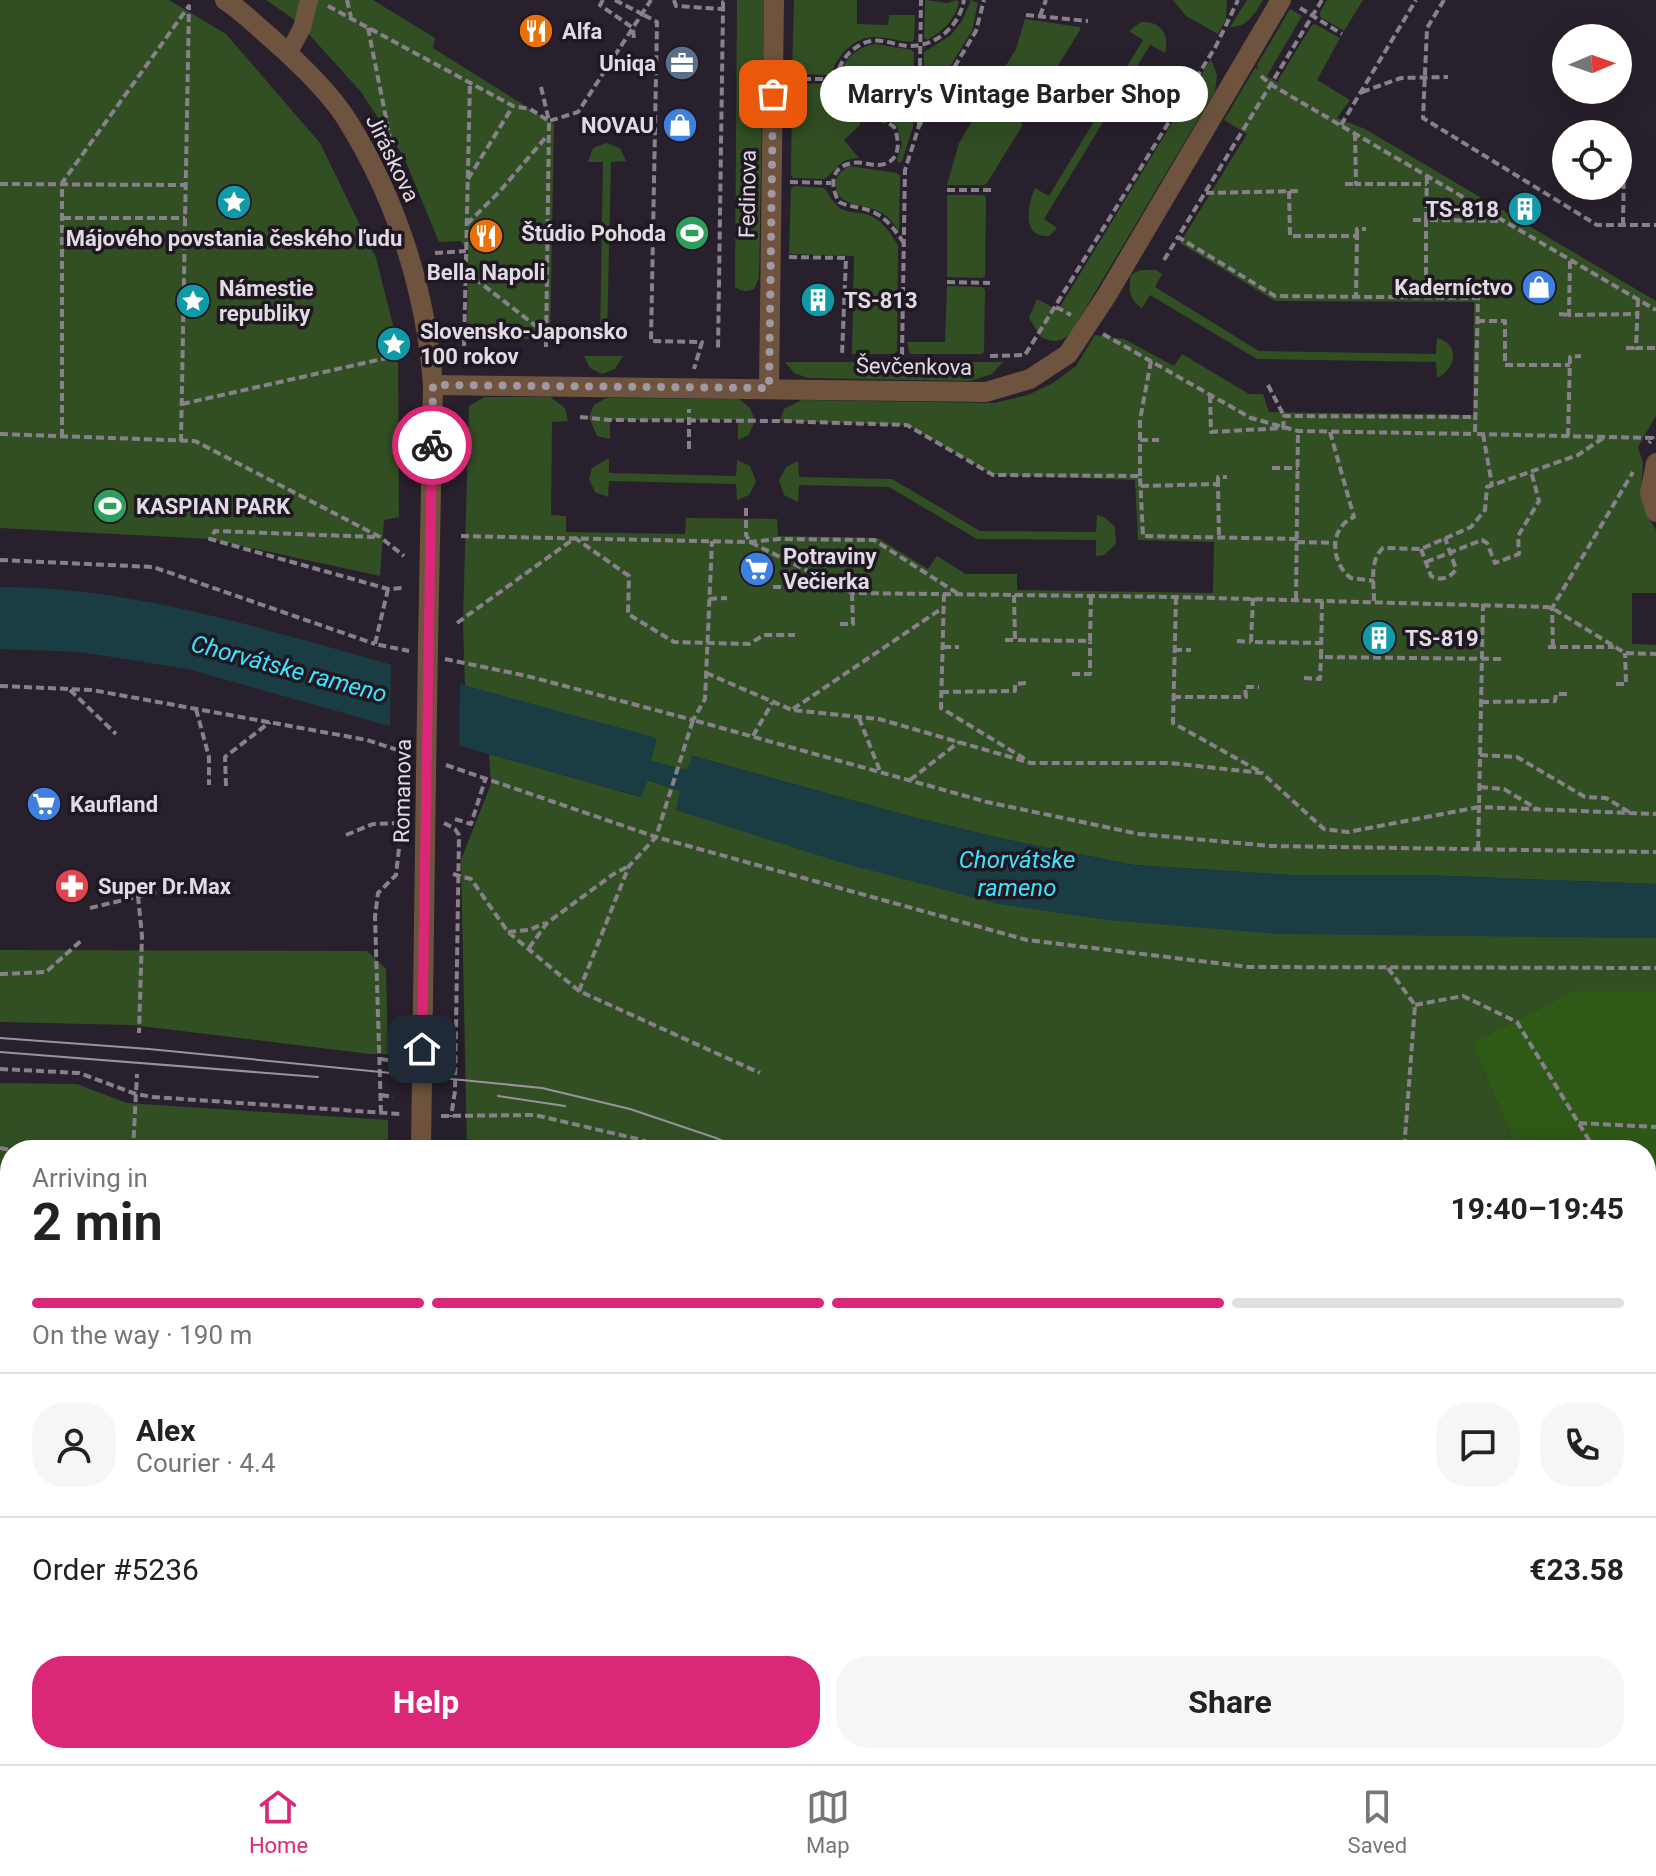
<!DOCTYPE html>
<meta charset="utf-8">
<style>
body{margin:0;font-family:Roboto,sans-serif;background:#f6f6f6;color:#222;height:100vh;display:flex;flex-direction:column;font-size:30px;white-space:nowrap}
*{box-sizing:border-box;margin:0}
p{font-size:26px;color:#767676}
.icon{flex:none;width:44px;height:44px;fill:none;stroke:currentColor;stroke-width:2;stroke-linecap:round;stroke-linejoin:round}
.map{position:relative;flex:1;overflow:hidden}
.panel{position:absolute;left:0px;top:1140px;width:1656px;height:624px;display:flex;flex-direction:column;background:#fff;border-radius:32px 32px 0 0;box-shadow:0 8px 32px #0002}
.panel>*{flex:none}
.needle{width:52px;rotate:88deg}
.tools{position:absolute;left:1552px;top:24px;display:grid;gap:16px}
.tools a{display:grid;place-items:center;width:80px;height:80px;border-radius:50%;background:#fff;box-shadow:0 8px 32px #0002;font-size:40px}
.pin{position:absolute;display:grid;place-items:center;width:68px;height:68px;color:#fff;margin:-34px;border-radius:16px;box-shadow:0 4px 12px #0006}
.courier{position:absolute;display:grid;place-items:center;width:80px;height:80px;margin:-40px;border:6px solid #db2777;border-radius:50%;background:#fff;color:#222;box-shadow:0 2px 10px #0007}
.bubble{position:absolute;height:56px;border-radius:28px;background:#fff;box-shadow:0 8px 32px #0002;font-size:26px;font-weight:700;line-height:56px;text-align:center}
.head em{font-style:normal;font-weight:700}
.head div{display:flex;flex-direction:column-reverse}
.head{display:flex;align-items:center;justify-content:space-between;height:136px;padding:0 32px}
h1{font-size:52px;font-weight:700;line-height:60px}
.bar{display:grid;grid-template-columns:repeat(4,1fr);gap:12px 8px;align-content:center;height:96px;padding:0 32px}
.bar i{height:10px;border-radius:6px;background:#e0e0e0}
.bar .on{background:#db2777}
.bar p{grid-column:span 4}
.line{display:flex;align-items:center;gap:20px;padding:0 32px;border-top:2px solid #e0e0e0}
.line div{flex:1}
.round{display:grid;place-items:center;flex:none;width:84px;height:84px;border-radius:32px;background:#f6f6f6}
.action{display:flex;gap:16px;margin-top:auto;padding:16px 32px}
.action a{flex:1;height:92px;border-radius:32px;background:#db2777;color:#fff;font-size:32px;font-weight:700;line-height:92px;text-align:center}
.action a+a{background:#f6f6f6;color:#222}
.menu{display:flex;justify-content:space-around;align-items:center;height:112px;border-top:2px solid #e0e0e0;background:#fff;font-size:22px;color:#767676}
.menu a{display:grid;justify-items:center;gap:4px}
.menu .on{color:#db2777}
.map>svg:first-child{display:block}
.green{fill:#324f24}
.forest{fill:#2f5917}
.water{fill:#193d43}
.pier{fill:#28202c}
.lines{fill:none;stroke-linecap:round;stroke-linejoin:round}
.path{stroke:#88818b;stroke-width:4;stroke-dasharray:8 4;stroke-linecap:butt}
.service{stroke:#6e543e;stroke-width:12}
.pedestrian{stroke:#6e543e;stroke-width:18}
.minor{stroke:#6e543e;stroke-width:20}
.tertiary{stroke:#6e543e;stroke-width:20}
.tram{stroke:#99939c;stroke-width:2}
.path-bridge{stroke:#88818b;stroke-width:4;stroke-dasharray:8 4;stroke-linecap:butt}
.tertiary-bridge{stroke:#6e543e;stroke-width:20}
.done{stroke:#a099a2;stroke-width:8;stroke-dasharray:0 14.4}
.route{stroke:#db2777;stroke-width:10}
.labels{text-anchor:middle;stroke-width:7;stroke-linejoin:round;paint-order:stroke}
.poi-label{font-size:22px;font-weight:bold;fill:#e0dae2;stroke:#1f1722;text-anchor:start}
.street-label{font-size:22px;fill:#e0dae2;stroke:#1f1722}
.water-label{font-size:24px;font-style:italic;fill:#3ae5fe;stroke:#1f1722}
</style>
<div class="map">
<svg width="1656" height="1764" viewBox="0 0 1656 1764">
<rect width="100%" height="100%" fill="#28202c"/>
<path class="green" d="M0,0H169L226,34L320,143L376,258L398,345L399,517L384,520L380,576L210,539L0,528Z
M266,0H373L435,38L433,48L554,124L550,336L535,339L467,338L468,249L460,241L439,242L404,157L361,92L298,22Z
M737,0H764L759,278L754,289C746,292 742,292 735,287Z
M794,0H857V24L888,25L889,15H915L914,39L912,42C884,40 868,28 845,51C838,58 835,63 832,73L828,75L795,74L792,71Z
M925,0L947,3L957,0L959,3C954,21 943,31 927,40L924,37Z
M971,0L978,3L972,31L923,110L924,52L950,36L962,21Z
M1173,0H1227L1226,19L1218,34L1186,16Z
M1247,0H1263C1254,14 1248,27 1230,27Z
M1327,0H1363L1344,31L1320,17V12Z
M1290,9L1302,16L1267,76L1279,83L1278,80L1312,25L1315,24L1340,38L1317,80L1350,100L1337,118L1365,129L1656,301V416L1638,447L1643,463L1641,489L1650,520L1656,530V593H1632V644L1656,645V884L1422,875H1290L1134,865L1004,839L905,815L693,756L687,770L650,761L656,738L465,686L463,621L469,406L485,397H550L565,408L568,421L552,422L551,515L566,516V532L685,534L686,518L777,519L778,536L878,538L928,569L937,556L966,574H1017V590L1213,593L1214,542L1138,540L1135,480L993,475L907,425L780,421L784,409L802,400L994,403L1028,395L1053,383L1076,366L1095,335L1124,339L1174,366L1182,354L1249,394H1263L1269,412L1473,415L1474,302L1275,301L1180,243L1247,134L1224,120L1255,68L1258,69L1257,65Z
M1025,19L1080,27V30L1029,113H1025L989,93L1016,49Z
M1141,22C1161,21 1170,34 1165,53L1150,45L1044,219L1057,228L1049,236C1022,238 1027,206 1035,188L1049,196L1143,40L1129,31Z
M876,44L912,50L914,53L913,127L902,161L899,163L897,160L902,144L897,126C883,113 861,120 847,104C827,79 848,47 876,44Z
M1211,59L1217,75L1215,91L1072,331C1063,343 1054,343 1041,337L1029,318L1037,299L1058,310Z
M795,83L828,84C840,98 841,113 860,122V125L844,140L859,158C837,159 839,169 824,179L793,178L791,175L792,86Z
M984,102L1021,122L1022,126L987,183L984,185H947L959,143Z
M606,143L620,148L626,161L611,162L607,337H600L603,162H588L593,148Z
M849,166L897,173L900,176L899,232C894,224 889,217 882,213C867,203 837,208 836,186C835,176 841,171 849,166Z
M794,186L824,188C830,194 832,203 840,208C848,213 857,212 866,214C882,219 890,232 898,246L897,351L894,354H852L854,256L789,254L791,189Z
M947,195H983L986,197L985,276L982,278L947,277Z
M1140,270H1156L1162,274L1155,287L1259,351L1436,354L1437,338C1461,344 1456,369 1437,378L1436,362L1257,359L1150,295L1142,308C1129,300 1128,289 1131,275Z
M947,286L982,287L985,290L984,352L982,354H910L907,342H945Z
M584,356H623L615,369L602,374L590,368Z
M785,362H1003L992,374L970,381L808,378L794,373Z
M606,398L739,399L750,408L755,420L749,435L738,440V420H610V439L597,436L589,417L594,405Z
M609,458V473L736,476L737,460L750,466L756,482L749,495L737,500L736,484L609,481L608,497L595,492L589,479L592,468Z
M798,461L799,477L892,479L980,531L1096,532L1097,515L1104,517L1115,527L1116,544L1104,555L1096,556V540L977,539L889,487L799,485L798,502L784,495L779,480L786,467Z
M489,754L640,797L647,780L681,791L676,810L715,822L1343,934L1656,938V991H1573L1472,1043L1517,1150H467L461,860L491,784Z
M0,950L367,951L386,969L388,1054H370L132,1025L0,1022Z
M0,1083L77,1084L127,1103L388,1120V1150H10V1270H0Z
M1646,1437L1656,1443V1764H1356L1339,1754H1646Z
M1018,1754H1077L1094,1764H1035Z"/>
<path class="forest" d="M1573,991H1656V1443L1646,1437V1150H1517L1472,1043Z"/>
<path class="water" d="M0,587C123,587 240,622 357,655C457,683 557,711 657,738L651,761L687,770L692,756L905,815L1004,839L1134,865L1290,875H1422L1656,884V938L1277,934L1107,920L998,904L839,862L676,810L680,791L648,780L641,797L188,669L80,652L0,649Z"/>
<path class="pier" d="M391,661L460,680L459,749L390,730Z"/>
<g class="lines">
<path class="path" d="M347,0L351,17
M603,0L600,5L633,28L634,40
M674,0L676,6L723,9L718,351
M1322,0L1178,237L1275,296L1478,298L1475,434L1653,438L1649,443
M1444,0L1427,28L1423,118L1597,225H1656
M328,6L513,106L530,109L549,121L546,348
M1300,8L1342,34
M723,9V2L727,0
M644,15L657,22L651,341L702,342L694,369
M1026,15L1088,21
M1040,16L1046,0
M368,28L392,148
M1261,76L1270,84L1656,310
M791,79H837
M541,87L549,121L578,112L651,0
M1362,92L1401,78L1448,77
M987,98L1029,121
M1341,125L1416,0
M919,126L921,0
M1355,133L1356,184H1427
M1427,176L1426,220L1502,221
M468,179L513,106
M790,182L831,183
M0,184L185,185
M1345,184H1356
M947,190H991
M1289,191L1290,236H1357L1356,297
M1206,193L1299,191
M63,218H185
M1413,220H1426V297
M467,224L500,191L547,136
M1623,225L1624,160
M1357,236V229H1366
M904,243C895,230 886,217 871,211C861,207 849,207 839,202C830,186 830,167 852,163C860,161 869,165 878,165C900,164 901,143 894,127L886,121L852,112C847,106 840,100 838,92C831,70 849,45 871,41C884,39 895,45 907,46C936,47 959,27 964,0
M435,253L466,251
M789,257L846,258L842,355
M1164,260L1178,237
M1570,261L1569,315L1637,314
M465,271L545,333
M947,282L990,283
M1638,299L1636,348H1656
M1056,307L1071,315
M1559,314L1569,315
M1477,321H1505V365H1570
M1103,334L1251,418L1298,431L1474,434
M464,346L470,81
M1626,348H1636
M902,355L905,170L919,126L976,31L984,0
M990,356L1025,355L1216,46L1238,0
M1268,385L1284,416
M1210,395L1211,432L1283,428L1284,416L1475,417
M182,404L400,355L404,350
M580,417L610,420L780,421L907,425L993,475L1140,476L1143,536L1297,539
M1330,432L1354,517C1328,528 1331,564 1351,578L1374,581
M0,434L195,441L380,537L404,556
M1483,434L1492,485
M1568,436L1570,357L1581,356
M62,437V183L189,6L181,441
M1140,440H1159
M689,449V409
M1272,468H1298
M1140,476V420L1151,361
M1218,484V477H1227
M1141,486L1218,484L1219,538
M746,508V535L750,542L852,593L1176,597L1546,607L1552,608L1625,653L1656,654
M461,536L750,542L779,539L874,540L957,593
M375,537L215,531L210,539L388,589L403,588
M1297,542L1336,543
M1421,549L1431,576C1441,581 1451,578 1456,569L1445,538
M0,560L153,567L375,644
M1426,562L1482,540L1487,543L1495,563L1519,554L1518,536L1539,501L1531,471
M773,587H788L787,560
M388,589L375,644L409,651
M944,594L941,708L1025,759
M1014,595L1015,640L1090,641L1091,595
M1176,597L1173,723L1259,771
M1253,598L1251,642L1321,643
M709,599L727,598
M1296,599L1298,431
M1322,601L1321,657L1503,659
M1374,601C1374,584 1369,560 1383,548L1421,549L1471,527L1485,510L1487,487L1578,455L1603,438
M457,623L575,538L629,576L628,614L674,642L749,644L764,635H795
M840,624H853L852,593
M1005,640H1015
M1237,641L1251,642
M943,647H959
M1548,647H1614
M1553,647L1552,608L1633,472
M1174,650H1191
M445,659L527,676L693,720L705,699L712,541
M706,673L792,710L879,719L1031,763H1170L1262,773L1324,829L1348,832L1479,807L1483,604
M1072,674H1090V642
M1304,678L1320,679L1321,657
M1616,684H1626L1625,653
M0,686L92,690L367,740L407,753
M70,690L116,734
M941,692L1015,691V684L1026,683
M1173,697H1246L1245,687H1259
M1481,702L1555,701L1556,694H1570
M196,709L209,757V785
M793,709L944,607
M859,718L880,771
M753,736L772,703
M1480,755L1517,757L1585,797L1606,798L1629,812
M446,765L656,837L1027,940L1249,967L1656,968
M910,780L959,742
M226,786L225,757L270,722
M1480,787L1504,789L1537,809
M455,819L471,824L486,777
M444,823L455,829L459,835L455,1091L451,1117
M346,835L373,824L397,823
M1478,849L1479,807L1656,814
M453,874L471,879L508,932L579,991L760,1073
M138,896L142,936L139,1033
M90,908L162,891H178
M508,932L529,930L545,923
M529,948L547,923L612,875L627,867
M1388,968L1415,1005L1404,1150
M0,974L46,972L83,939
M579,991L629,866L656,837L693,720L987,802L1139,834L1271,846L1656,852
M1415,1005L1463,996L1517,1022L1595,1150
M381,1059L393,1061
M0,1069L79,1073L136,1094L153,1097L400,1114
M381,1095L393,1097
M381,1113L375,917L378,893L396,875L401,830L405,827
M441,1116L535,1115L642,1140L666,1150
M1579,1123L1656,1127
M0,1148L11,1150
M133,1150L137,1074
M0,1239H10
M0,1277H10
M0,1350H10
M7,1356L10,1355
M0,1400H10
M6,1411L10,1415
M0,1591H10
M1646,1607L1656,1614
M1646,1735L1656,1741
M303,1754H313V1764
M313,1754L372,1755
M1014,1754L1030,1764
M1192,1754L1209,1764
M1323,1754L1340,1764
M28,1764L29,1754
M109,1764V1754
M181,1764V1754
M775,1764V1754
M821,1764V1754"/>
<path class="service" d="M1646,1459L1656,1465"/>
<path class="pedestrian" d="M289,52L302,28L309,0"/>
<path class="minor" d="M433,385L986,392L1030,379L1068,354L1107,295L1281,0
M769,388L774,0
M1656,463L1650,493L1656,512
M1134,1754L1151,1764
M144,1764V1754"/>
<path class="tertiary" d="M225,0C239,9 251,20 263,31C289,53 329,91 347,120C397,200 426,292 433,385L428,645
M421,1150L426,775
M900,1754L910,1764
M411,1764V1754"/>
<path class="tram" d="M0,1038L149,1049L542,1088L630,1109L716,1138L742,1150
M0,1052L318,1077
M498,1096L565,1106
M1646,1692L1656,1698
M1646,1707L1656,1713"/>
<path class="path-bridge" d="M615,0L644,15
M6,1411L7,1356"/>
<path class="tertiary-bridge" d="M426,775L428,645"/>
</g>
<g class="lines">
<path class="done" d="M432,445L433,385L769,388L773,94"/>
<path class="route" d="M422,1049L432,445"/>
</g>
<defs>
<g id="restaurant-disc" transform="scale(1.8)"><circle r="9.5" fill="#e8710a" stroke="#1f1722"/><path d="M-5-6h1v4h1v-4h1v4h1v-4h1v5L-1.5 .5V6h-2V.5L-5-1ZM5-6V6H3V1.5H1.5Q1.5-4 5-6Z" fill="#fff"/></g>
<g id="office-disc" transform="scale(1.8)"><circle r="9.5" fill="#5c6f8a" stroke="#1f1722"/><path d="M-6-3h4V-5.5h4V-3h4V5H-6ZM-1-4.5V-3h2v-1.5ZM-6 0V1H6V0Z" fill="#fff"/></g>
<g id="shop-disc" transform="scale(1.8)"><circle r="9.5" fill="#3f7fe0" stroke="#1f1722"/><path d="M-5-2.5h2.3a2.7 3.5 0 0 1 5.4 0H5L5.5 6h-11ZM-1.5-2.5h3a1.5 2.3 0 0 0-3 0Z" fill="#fff"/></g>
<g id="sight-disc" transform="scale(1.8)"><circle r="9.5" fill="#0f9aa8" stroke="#1f1722"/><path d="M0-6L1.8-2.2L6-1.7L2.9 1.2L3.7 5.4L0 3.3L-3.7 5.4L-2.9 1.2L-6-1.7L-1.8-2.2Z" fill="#fff"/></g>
<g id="building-disc" transform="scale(1.8)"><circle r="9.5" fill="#0f9aa8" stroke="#1f1722"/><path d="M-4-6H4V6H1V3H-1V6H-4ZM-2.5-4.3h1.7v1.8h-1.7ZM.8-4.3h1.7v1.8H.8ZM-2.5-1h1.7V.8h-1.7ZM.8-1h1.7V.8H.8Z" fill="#fff"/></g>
<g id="stadium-disc" transform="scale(1.8)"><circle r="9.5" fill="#2e9e5b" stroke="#1f1722"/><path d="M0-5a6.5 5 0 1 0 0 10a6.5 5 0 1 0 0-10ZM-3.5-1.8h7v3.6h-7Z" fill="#fff"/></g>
<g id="supermarket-disc" transform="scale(1.8)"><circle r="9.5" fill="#3f7fe0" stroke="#1f1722"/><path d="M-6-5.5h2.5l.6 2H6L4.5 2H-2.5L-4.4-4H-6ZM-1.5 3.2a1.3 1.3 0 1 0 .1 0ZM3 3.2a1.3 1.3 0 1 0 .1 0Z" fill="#fff"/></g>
<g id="pharmacy-disc" transform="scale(1.8)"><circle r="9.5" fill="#e0444e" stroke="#1f1722"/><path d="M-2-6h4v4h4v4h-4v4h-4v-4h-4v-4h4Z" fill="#fff"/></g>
</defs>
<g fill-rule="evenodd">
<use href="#restaurant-disc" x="536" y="31"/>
<use href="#office-disc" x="682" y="63"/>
<use href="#shop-disc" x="680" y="125"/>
<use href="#sight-disc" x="234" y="202"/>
<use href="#building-disc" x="1525" y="209"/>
<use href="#stadium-disc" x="692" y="233"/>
<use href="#restaurant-disc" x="486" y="236"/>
<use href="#shop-disc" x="1539" y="287"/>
<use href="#building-disc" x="818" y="300"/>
<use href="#sight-disc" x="193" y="301"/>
<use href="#sight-disc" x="394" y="344"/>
<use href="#stadium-disc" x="110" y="506"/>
<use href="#supermarket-disc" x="757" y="569"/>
<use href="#building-disc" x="1379" y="638"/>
<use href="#supermarket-disc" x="44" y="804"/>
<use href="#pharmacy-disc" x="72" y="886"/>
</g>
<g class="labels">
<g class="poi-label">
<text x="562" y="39">Alfa</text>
<text x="656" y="71" text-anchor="end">Uniqa</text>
<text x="654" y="133" text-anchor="end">NOVAU</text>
<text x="1499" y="217" text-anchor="end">TS-818</text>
<text x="666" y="241" text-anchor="end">Štúdio Pohoda</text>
<text x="234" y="246" text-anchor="middle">Májového povstania českého ľudu</text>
<text x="486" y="280" text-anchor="middle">Bella Napoli</text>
<text x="1513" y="295" text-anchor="end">Kaderníctvo</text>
<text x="219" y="296">Námestie<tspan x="219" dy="25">republiky</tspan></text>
<text x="844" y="308">TS-813</text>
<text x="420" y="339">Slovensko-Japonsko<tspan x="420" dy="25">100 rokov</tspan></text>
<text x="136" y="514">KASPIAN PARK</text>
<text x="783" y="564">Potraviny<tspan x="783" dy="25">Večierka</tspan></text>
<text x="1405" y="646">TS-819</text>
<text x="70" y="812">Kaufland</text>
<text x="98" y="894">Super Dr.Max</text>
</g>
<g class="street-label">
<text transform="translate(393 158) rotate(64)" y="8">Jiráskova</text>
<text transform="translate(747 194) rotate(-89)" y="8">Fedinova</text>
<text transform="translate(914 366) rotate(1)" y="8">Ševčenkova</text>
<text transform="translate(402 791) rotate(-89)" y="8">Romanova</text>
</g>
<g class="water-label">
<text transform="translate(289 669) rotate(15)" y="8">Chorvátske rameno</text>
<text x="1017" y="868">Chorvátske<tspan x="1017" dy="28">rameno</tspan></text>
</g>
</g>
</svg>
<div class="tools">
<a><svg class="needle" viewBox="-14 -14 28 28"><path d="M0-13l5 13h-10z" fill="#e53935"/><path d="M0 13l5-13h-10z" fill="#767676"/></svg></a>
<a><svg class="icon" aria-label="locate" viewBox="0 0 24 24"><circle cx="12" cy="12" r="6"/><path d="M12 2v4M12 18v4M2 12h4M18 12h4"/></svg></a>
</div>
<div class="pin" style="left:773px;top:94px;background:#ea580c"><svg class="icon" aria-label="bag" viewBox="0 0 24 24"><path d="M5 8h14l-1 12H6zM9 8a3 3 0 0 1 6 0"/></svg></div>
<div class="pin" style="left:422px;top:1049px;background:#1f2937"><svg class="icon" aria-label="home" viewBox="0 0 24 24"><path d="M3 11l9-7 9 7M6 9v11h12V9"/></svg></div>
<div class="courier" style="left:432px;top:445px"><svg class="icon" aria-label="bike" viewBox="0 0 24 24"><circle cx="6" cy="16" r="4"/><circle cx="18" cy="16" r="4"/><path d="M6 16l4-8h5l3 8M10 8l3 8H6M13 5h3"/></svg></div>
<div class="bubble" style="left:820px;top:66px;width:388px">Marry's Vintage Barber Shop</div>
<section class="panel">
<div class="head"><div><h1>2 min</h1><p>Arriving in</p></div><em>19:40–19:45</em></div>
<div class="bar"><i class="on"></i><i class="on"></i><i class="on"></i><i></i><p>On the way · 190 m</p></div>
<div class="line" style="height:144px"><a class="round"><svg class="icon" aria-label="person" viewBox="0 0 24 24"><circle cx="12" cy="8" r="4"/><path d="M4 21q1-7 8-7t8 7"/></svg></a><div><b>Alex</b><p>Courier · 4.4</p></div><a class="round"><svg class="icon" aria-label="chat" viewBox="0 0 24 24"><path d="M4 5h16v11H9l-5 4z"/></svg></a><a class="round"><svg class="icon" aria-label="phone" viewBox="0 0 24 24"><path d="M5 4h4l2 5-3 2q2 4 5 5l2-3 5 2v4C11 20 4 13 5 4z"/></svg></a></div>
<div class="line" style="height:104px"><div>Order #5236</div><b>€23.58</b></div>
<div class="action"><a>Help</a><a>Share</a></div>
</section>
</div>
<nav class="menu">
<a class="on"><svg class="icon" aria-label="home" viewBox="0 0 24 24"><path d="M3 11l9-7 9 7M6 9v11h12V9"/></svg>Home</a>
<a><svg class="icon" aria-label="map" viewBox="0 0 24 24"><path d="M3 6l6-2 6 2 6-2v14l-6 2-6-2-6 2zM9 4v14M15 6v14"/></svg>Map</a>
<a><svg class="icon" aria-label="saved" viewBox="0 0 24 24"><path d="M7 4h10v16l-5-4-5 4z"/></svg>Saved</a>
</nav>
